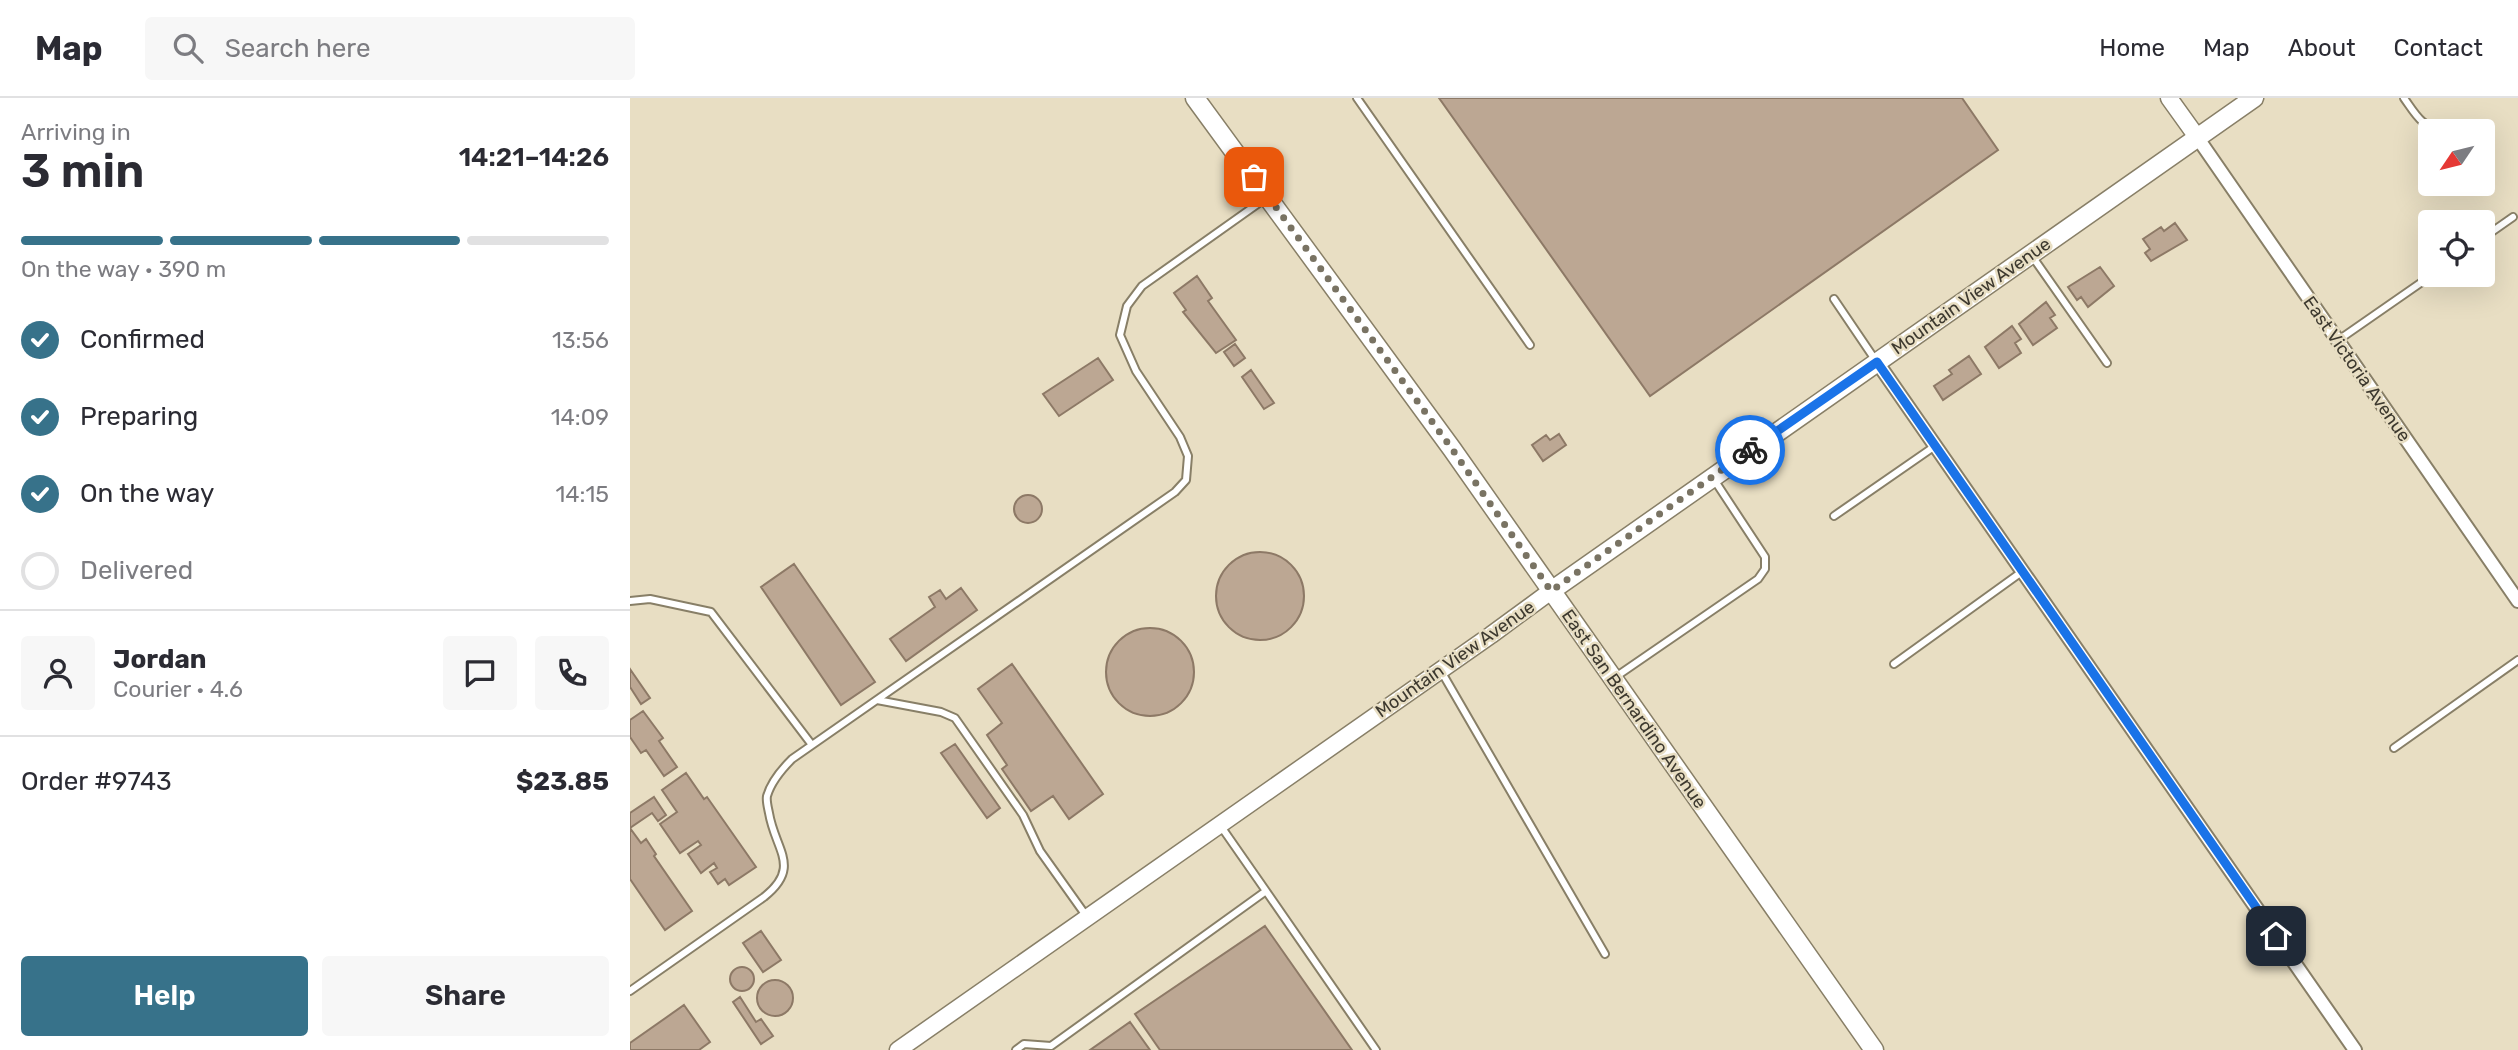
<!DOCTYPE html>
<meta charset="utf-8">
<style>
body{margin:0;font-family:Rubik,sans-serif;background:#f7f7f7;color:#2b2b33;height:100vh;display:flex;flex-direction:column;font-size:26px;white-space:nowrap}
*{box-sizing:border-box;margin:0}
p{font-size:23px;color:#7c7c81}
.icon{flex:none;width:38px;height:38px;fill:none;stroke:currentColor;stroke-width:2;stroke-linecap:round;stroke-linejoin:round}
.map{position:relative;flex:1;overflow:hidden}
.details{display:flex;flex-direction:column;background:#fff;width:630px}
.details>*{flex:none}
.needle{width:46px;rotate:235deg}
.controls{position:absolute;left:1788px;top:21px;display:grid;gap:14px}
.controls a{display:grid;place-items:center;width:77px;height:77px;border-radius:7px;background:#fff;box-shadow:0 7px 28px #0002;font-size:35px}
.pin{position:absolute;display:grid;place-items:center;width:60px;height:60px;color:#fff;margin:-30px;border-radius:14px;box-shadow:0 4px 10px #0006}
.courier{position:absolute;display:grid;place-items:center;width:70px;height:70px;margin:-35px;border:5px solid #1a73e8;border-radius:50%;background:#fff;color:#222;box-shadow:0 2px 9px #0007}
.headline em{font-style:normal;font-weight:600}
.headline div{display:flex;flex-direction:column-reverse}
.headline{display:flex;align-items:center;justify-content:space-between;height:119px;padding:0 21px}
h1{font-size:46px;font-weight:600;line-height:52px}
.bar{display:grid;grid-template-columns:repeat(4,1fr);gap:10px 7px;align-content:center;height:84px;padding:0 21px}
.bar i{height:9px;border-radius:5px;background:#e1e1e2}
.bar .on{background:#37728a}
.bar p{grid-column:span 4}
.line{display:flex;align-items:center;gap:18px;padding:0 21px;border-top:2px solid #e1e1e2}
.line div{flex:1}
.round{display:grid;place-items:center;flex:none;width:74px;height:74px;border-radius:7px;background:#f7f7f7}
ol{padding:0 21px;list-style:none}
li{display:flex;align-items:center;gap:21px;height:77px}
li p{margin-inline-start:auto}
li .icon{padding:7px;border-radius:50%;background:#37728a;color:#fff;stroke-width:4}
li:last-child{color:#7c7c81}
li i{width:38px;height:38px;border:4px solid #e1e1e2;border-radius:50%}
.button{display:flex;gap:14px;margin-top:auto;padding:14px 21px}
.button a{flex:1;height:80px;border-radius:7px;background:#37728a;color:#fff;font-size:28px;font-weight:600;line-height:80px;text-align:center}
.button a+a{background:#f7f7f7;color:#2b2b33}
header{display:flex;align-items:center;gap:42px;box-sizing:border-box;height:98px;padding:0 35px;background:#fff;border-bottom:2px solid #e1e1e2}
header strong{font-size:33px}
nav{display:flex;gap:38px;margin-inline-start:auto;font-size:24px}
.search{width:490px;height:63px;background:#f7f7f7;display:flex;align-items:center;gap:18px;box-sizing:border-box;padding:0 24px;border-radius:7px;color:#7c7c81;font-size:26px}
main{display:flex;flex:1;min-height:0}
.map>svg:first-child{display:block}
.building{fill:#bca793;stroke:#8d7966;stroke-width:2}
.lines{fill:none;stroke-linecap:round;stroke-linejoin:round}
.service-casing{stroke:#887f67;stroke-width:10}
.minor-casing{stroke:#887f67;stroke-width:16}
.tertiary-casing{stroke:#887f67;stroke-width:19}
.secondary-casing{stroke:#887f67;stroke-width:21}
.service{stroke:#fff;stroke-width:6}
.minor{stroke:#fff;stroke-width:12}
.tertiary{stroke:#fff;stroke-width:16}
.secondary{stroke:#fff;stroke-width:18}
.done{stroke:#797363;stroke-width:7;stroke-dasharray:0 12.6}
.route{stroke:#1a73e8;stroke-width:9}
.labels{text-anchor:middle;stroke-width:5;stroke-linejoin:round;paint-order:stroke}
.street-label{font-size:18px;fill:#3d392f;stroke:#e8dec3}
</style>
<header>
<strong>Map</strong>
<div class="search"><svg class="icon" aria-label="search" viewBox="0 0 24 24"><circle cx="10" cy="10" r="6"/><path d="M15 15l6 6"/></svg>Search here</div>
<nav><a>Home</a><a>Map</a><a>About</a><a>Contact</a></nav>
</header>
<main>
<section class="details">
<div class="headline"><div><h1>3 min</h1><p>Arriving in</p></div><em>14:21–14:26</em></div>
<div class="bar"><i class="on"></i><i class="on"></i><i class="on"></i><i></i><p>On the way · 390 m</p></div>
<ol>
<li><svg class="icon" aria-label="check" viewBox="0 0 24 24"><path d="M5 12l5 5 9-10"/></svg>Confirmed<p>13:56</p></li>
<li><svg class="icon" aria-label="check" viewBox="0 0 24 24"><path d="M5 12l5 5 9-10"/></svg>Preparing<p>14:09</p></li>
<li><svg class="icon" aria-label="check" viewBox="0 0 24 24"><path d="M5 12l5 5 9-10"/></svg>On the way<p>14:15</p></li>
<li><i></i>Delivered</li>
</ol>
<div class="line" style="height:126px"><a class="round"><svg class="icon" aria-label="person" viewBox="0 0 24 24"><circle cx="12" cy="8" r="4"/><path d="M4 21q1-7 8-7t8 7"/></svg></a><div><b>Jordan</b><p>Courier · 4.6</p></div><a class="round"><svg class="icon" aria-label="chat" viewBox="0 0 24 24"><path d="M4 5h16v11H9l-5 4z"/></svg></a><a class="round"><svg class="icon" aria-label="phone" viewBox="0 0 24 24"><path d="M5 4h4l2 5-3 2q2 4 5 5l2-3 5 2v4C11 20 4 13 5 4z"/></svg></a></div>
<div class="line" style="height:91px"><div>Order #9743</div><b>$23.85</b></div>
<div class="button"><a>Help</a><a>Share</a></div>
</section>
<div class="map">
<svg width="1888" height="952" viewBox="0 0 1888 952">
<rect width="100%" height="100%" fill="#e8dec3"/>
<path class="building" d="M809,0H1332L1368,52L1020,298Z
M1545,125L1557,142L1521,163L1515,155L1520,151L1513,141L1531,129L1534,133Z
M1470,169L1484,188L1458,209L1451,199L1447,202L1438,189Z
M567,178L582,200L578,203L606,242L586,255L553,214L556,212L544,195Z
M1416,204L1425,217L1420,220L1427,230L1403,247L1389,226Z
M1382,228L1391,241L1385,245L1391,255L1369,270L1355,249Z
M605,246L615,260L604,268L594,254Z
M1339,258L1351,276L1313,302L1304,288L1322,276L1319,272Z
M468,260L483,282L429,318L413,296Z
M621,272L644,305L634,311L612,279Z
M929,336L936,347L913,363L902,347L916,337L920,342Z
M384 411a14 14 0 1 1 28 0a14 14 0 1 1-28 0Z
M586 498a44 44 0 1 1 88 0a44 44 0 1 1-88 0Z
M164,466L245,584L211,607L131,489Z
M331,490L347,512L276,563L260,541L305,509L299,499L310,492L316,501Z
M476 574a44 44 0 1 1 88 0a44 44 0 1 1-88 0Z
M382,566L473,696L439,721L423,698L401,713L372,671L377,667L357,637L372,625L348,591Z
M0,571L20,600L11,606L0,589Z
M13,613L33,640L29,643L47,669L34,678L16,652L11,655L0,639V622Z
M325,646L370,710L357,720L311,655Z
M56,675L74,701L77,699L126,769L99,787L95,781L88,786L80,774L87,770L84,765L71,775L58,756L71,747L68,743L50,755L30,726L47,714L32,692Z
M24,699L36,717L28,723L22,715L0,730L11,745L16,741L26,756L24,758L62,813L35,832L0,781V715Z
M635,828L722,952H530L505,916Z
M131,833L151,862L133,874L113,845Z
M100 881a12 12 0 1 1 24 0a12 12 0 1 1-24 0Z
M127 900a18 18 0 1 1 36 0a18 18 0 1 1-36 0Z
M110,899L126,924L131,921L143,938L131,946L103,904Z
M54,907L80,944L69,952H0V945Z
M500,924L520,952H460Z"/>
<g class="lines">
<g class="service-casing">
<path id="service" d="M727,0L900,247
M1774,0C1786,17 1792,30 1814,32
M1853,140L1883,119
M1402,158L1477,265
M1204,201L1246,263
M1707,243L1802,177
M1204,418L1305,348
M0,503L20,501L81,514L182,647
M1264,566L1393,473
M811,573L975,856
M984,580L1128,481L1135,471V459L1083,380
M247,602L311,614L325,620L393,717L410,753L457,819
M1764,650L1888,562
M636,793L746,952
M0,893L134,799C172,769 145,752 139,715C138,710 136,703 137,698C141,684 152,671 162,661L545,394L556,382L558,358L550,339L506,273L490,237L497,208L512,188L636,100
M386,952L394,946L421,948L636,793L590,727"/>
</g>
<g class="minor-casing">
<path id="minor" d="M1567,39L1888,503
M1247,264L1725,952"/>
</g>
<g class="tertiary-casing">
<path id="tertiary" d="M1539,0L1567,39
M268,952L861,537L921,493"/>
</g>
<g class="secondary-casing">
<path id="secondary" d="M565,0L822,351L1244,952
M921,493L1624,0"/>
</g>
<use href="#service" class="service"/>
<use href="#minor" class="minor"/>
<use href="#tertiary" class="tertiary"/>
<use href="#secondary" class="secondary"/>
</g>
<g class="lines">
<path class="done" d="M624,79L822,351L921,493L1120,352"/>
<path class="route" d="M1120,352L1247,264L1646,838"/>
</g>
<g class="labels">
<g class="street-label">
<text transform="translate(1341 198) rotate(-35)" y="6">Mountain View Avenue</text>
<text transform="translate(1727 271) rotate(55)" y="6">East Victoria Avenue</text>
<text transform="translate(825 561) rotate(-35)" y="6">Mountain View Avenue</text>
<text transform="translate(1004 611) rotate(55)" y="6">East San Bernardino Avenue</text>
</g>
</g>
</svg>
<div class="controls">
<a><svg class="needle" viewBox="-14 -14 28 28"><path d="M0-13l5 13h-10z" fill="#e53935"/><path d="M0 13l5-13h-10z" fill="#7c7c81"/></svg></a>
<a><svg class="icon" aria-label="locate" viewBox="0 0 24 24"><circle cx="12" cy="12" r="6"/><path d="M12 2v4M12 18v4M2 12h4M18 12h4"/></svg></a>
</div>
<div class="pin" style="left:624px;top:79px;background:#ea580c"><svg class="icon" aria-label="bag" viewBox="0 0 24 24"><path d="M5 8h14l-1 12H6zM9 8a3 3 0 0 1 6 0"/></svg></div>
<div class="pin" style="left:1646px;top:838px;background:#1f2937"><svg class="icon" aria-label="home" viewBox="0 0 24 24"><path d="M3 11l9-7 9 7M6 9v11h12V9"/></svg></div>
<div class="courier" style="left:1120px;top:352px"><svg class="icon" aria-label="bike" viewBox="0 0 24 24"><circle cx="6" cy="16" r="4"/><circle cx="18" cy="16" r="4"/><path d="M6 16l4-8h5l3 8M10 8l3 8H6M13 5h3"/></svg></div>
</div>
</main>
